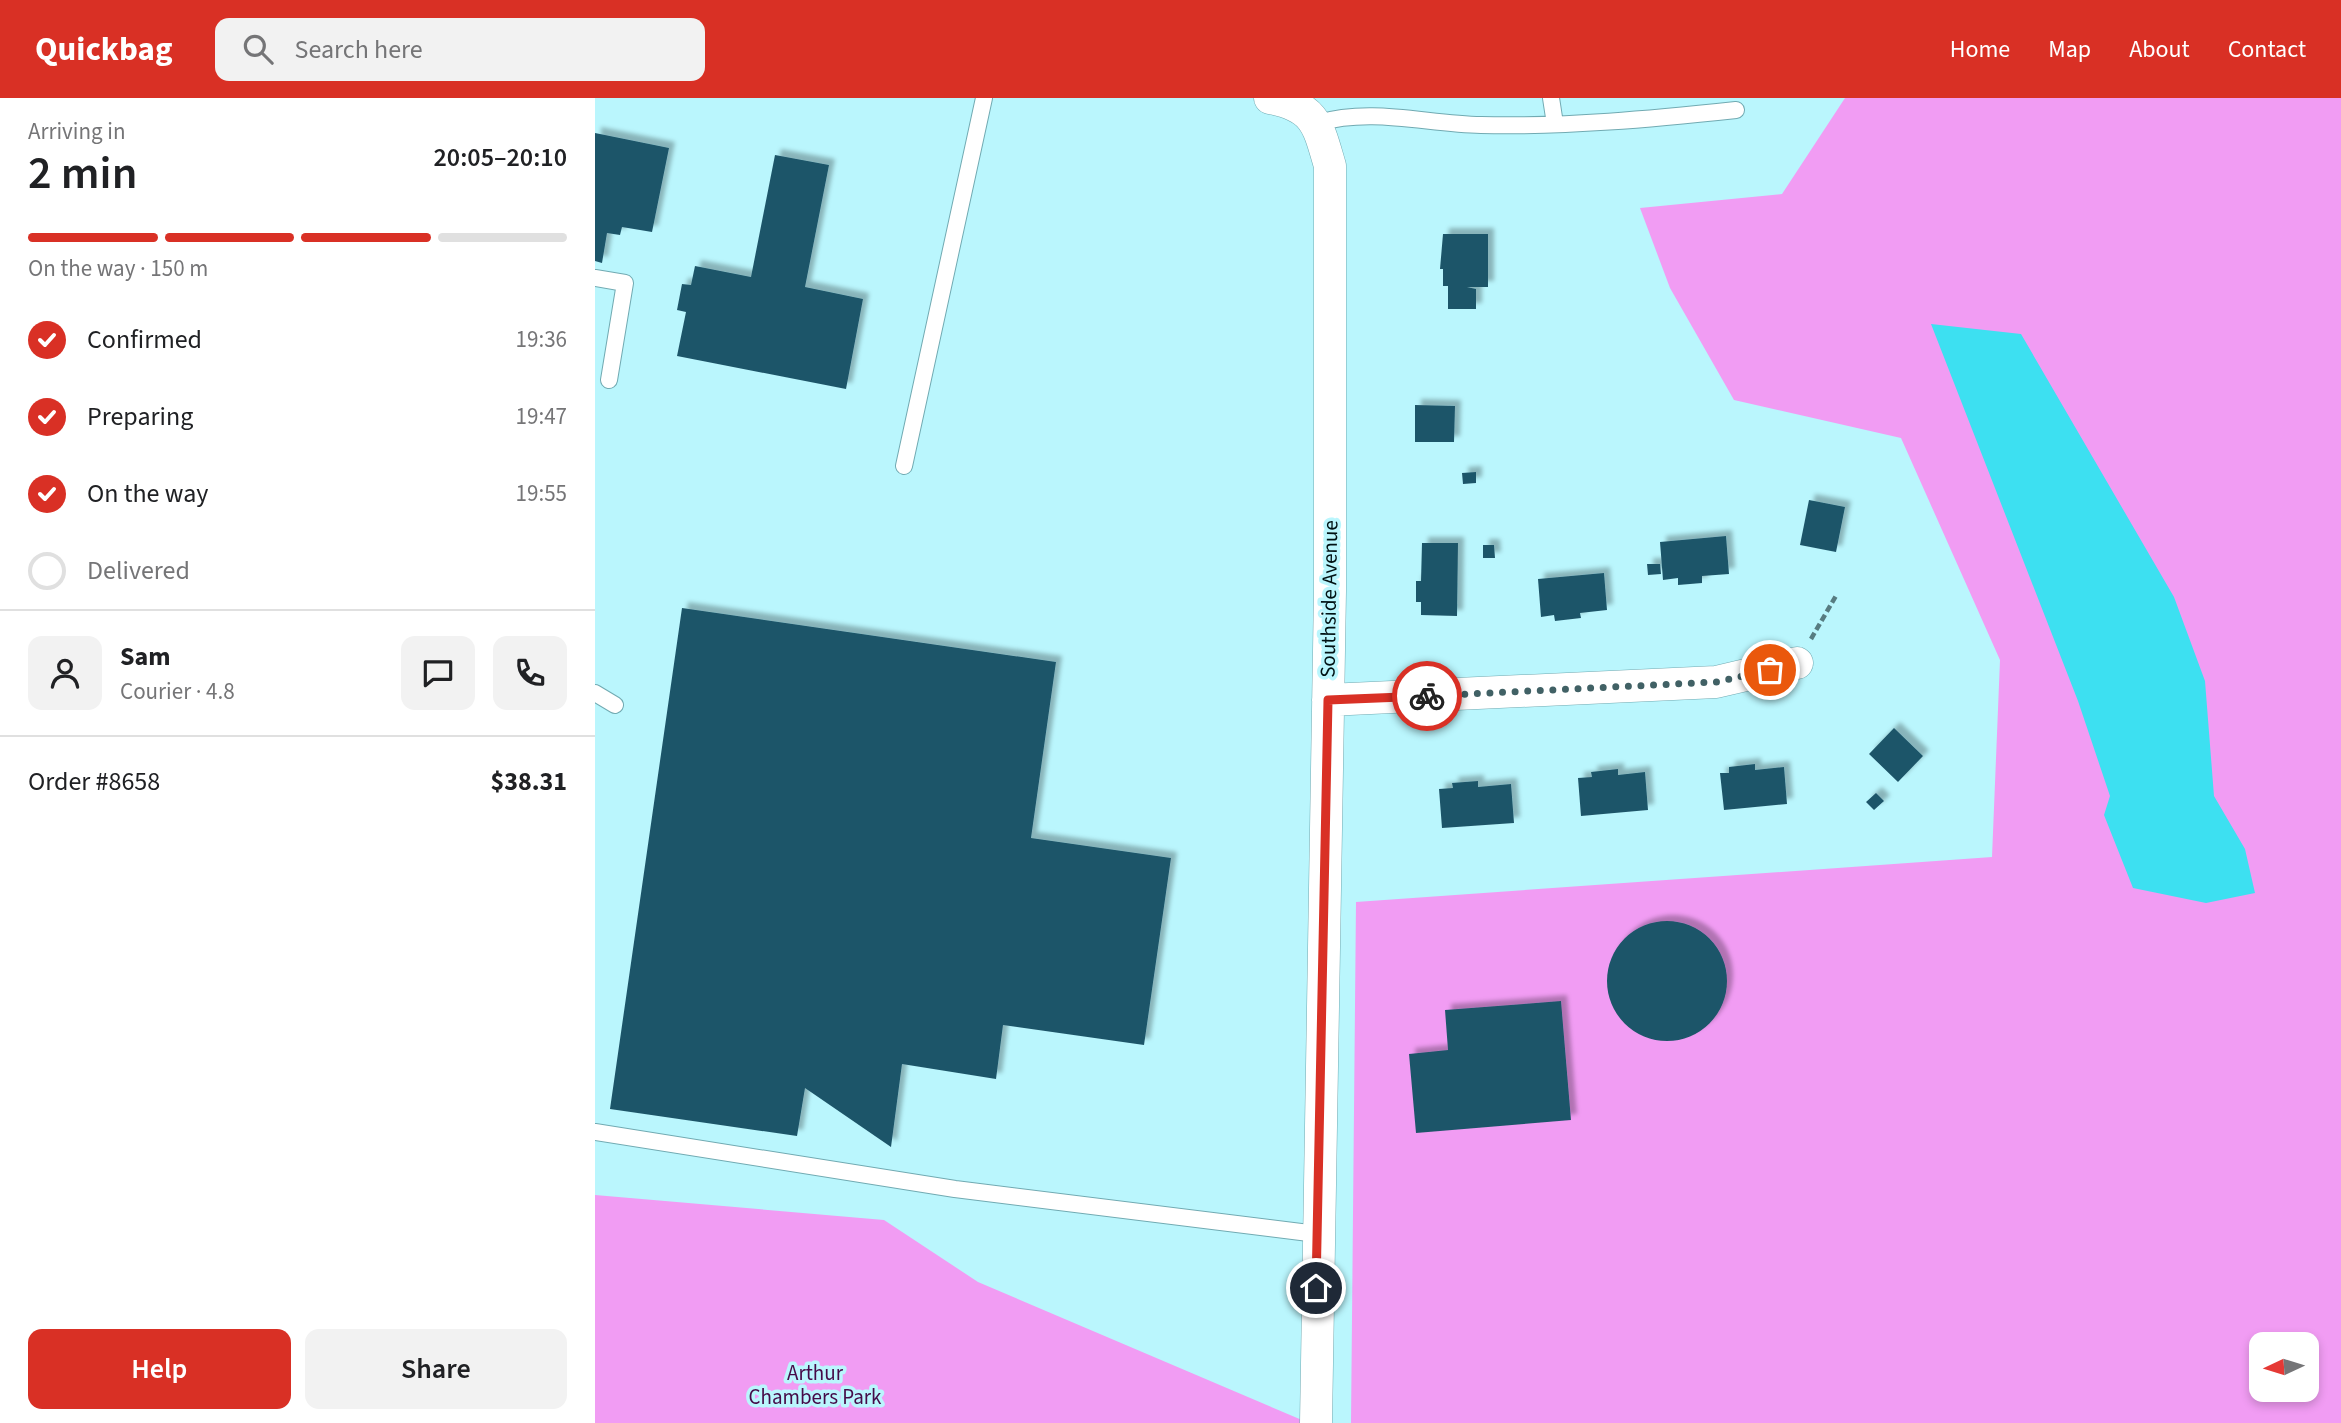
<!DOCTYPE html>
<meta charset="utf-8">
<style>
body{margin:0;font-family:"Source Sans 3",sans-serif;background:#f2f2f2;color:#202124;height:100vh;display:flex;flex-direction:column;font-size:26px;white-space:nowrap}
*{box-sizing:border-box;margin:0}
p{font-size:23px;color:#757577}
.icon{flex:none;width:38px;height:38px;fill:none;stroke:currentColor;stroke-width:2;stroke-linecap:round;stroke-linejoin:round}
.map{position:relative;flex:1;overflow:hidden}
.details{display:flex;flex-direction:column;background:#fff;width:595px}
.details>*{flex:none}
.needle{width:46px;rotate:266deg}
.buttons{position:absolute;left:1654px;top:1234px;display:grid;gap:14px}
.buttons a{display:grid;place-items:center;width:70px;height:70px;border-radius:14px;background:#fff;box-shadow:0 4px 10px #0003;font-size:35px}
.pin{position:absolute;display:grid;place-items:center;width:60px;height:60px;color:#fff;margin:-30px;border:4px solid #fff;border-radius:50%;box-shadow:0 2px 7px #0007}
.courier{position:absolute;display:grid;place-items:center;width:70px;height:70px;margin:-35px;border:5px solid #d93025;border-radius:50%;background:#fff;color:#222;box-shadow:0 2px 9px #0007}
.summary em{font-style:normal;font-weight:600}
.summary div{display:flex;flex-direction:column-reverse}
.summary{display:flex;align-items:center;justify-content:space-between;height:119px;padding:0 28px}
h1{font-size:46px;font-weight:600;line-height:52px}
.bar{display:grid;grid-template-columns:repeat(4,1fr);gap:10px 7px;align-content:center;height:84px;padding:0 28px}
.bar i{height:9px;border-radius:5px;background:#e0e0e0}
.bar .selected{background:#d93025}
.bar p{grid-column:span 4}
.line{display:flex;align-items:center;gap:18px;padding:0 28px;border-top:2px solid #e0e0e0}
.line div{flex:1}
.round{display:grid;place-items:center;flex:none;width:74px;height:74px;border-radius:14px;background:#f2f2f2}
ol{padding:0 28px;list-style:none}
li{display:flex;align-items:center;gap:21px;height:77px}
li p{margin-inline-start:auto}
li .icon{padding:7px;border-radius:50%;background:#d93025;color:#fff;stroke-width:4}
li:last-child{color:#757577}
li i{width:38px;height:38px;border:4px solid #e0e0e0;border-radius:50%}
.cta{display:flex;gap:14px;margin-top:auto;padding:14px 28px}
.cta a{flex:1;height:80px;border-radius:14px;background:#d93025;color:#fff;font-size:28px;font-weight:600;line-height:80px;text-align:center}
.cta a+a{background:#f2f2f2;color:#202124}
header{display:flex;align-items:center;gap:42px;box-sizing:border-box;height:98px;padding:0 35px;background:#d93025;color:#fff}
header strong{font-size:33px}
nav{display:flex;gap:38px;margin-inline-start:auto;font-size:24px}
.search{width:490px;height:63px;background:#f2f2f2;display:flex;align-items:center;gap:18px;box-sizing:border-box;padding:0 24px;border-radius:14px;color:#757577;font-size:26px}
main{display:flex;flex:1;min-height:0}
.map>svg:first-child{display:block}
.green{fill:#f19cf3;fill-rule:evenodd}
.water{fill:#3de0f1}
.building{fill:#1f5569;filter:url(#shadow)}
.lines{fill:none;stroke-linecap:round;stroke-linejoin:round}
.service-casing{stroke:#71aab2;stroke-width:18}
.minor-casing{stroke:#71aab2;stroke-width:33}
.path{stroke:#577c81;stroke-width:4.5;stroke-dasharray:7 3.5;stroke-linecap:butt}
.service{stroke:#fff;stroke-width:16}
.minor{stroke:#fff;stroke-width:32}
.done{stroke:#416165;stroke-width:7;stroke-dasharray:0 12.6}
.route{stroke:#d93025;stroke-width:9}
.labels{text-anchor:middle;stroke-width:7;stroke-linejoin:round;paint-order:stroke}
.street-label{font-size:21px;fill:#001113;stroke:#baf6fd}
.park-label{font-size:21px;fill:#450b48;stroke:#baf6fd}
</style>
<header>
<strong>Quickbag</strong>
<div class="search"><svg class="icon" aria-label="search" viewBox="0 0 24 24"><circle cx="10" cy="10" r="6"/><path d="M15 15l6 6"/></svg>Search here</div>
<nav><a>Home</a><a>Map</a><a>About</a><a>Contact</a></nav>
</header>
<main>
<section class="details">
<div class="summary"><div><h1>2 min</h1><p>Arriving in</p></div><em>20:05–20:10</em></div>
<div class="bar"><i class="selected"></i><i class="selected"></i><i class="selected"></i><i></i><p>On the way · 150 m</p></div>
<ol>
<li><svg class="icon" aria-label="check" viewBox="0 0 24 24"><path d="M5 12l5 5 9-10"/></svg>Confirmed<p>19:36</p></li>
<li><svg class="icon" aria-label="check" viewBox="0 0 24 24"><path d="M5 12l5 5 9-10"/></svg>Preparing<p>19:47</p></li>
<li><svg class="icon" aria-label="check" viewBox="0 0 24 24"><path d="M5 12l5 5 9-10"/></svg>On the way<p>19:55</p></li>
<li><i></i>Delivered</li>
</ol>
<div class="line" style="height:126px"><a class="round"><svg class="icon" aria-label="person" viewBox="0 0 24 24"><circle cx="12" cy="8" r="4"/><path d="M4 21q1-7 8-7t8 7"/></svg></a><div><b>Sam</b><p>Courier · 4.8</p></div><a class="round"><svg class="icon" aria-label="chat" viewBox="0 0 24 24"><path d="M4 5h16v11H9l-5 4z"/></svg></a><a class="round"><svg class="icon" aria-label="phone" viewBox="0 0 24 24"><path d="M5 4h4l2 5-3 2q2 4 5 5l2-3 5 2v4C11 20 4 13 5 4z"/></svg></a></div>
<div class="line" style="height:91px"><div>Order #8658</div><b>$38.31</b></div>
<div class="cta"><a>Help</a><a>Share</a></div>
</section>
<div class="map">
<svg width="1746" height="1325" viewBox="0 0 1746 1325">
<defs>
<filter id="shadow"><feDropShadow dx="6" dy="-6" stdDeviation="2" flood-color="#0004"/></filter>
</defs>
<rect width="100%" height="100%" fill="#baf6fd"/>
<path class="green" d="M1250,0H1746V1325H756L761,804L1397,759L1405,562L1306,340L1139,302L1075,190L1045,110L1187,96ZM1666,1246H1712V1292H1666Z
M0,1097L289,1122L383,1184L714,1325H0Z"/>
<path class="water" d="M1336,226L1426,236L1579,499L1610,583L1619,698L1650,751L1660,795L1611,805L1538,790L1509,717L1515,698L1483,603Z"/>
<path class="building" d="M0,35L74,50L57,134L27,129L25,137L12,135L7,165L0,163Z
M180,57L234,67L210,189L268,201L251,291L82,258L91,214L82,212L87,186L96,187L100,168L156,179Z
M848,136H893V189H872L881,191V211H853V188H848V171H845Z
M820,307L860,308L859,344H820Z
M881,374V385L868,386L867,375Z
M1214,402L1250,409L1241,454L1205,447Z
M1131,438L1134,476L1107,478V485L1083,487V480L1068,482L1065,444Z
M827,445H863L862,518L826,517V504H821V483H826Z
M888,447H899L900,460H888Z
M1052,466H1065L1066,476L1053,477Z
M1009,475L1012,512L985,515L986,520L960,523L959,517L946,519L943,481Z
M87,510L461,564L436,740L576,760L549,947L408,927L401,981L307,966L296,1049L210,990L202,1038L15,1011Z
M1299,630L1328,658L1303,684L1274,656Z
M1160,666V672L1189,669L1192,706L1129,712L1125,675H1134V669Z
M1023,671V677L1050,674L1053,712L986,718L983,680L997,679L996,674Z
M883,683V689L916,686L919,725L847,730L844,691L858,690L857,685Z
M1281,695L1289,703L1279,712L1271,704Z
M1012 883a60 60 0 1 1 120 0a60 60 0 1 1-120 0Z
M966,903L976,1022L821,1035L814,956L853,952L850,912Z"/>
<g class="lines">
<g class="service-casing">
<path id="service" d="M956,0L960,26
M723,25C777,9 831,26 886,27C971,29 1057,21 1141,12
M0,180L30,185L14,282
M309,368L389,0
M0,595L20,607
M0,1034L360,1091L722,1136"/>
</g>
<g class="minor-casing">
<path id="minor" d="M675,0C721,9 723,27 735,68V493L721,1325
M733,602L1121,584L1202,565"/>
</g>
<path class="path" d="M1216,541L1242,496"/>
<use href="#service" class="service"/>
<use href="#minor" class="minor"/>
</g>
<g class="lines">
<path class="done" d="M832,598L1121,584L1175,572"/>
<path class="route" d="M721,1190L733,602L832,598"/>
</g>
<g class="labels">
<g class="street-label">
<text transform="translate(734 501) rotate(-89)" y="7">Southside Avenue</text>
</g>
<g class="park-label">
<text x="220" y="1282">Arthur<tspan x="220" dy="24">Chambers Park</tspan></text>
</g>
</g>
</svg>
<div class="buttons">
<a><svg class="needle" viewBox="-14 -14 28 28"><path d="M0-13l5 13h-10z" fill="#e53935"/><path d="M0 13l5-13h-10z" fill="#757577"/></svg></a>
</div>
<div class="pin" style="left:1175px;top:572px;background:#ea580c"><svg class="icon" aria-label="bag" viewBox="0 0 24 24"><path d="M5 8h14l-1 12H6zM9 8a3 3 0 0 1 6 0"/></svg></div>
<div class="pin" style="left:721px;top:1190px;background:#1f2937"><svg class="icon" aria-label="home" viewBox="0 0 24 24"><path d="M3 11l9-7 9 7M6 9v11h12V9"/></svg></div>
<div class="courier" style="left:832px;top:598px"><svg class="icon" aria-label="bike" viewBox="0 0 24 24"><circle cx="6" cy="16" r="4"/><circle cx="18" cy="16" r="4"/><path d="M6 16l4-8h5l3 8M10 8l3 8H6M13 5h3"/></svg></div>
</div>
</main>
